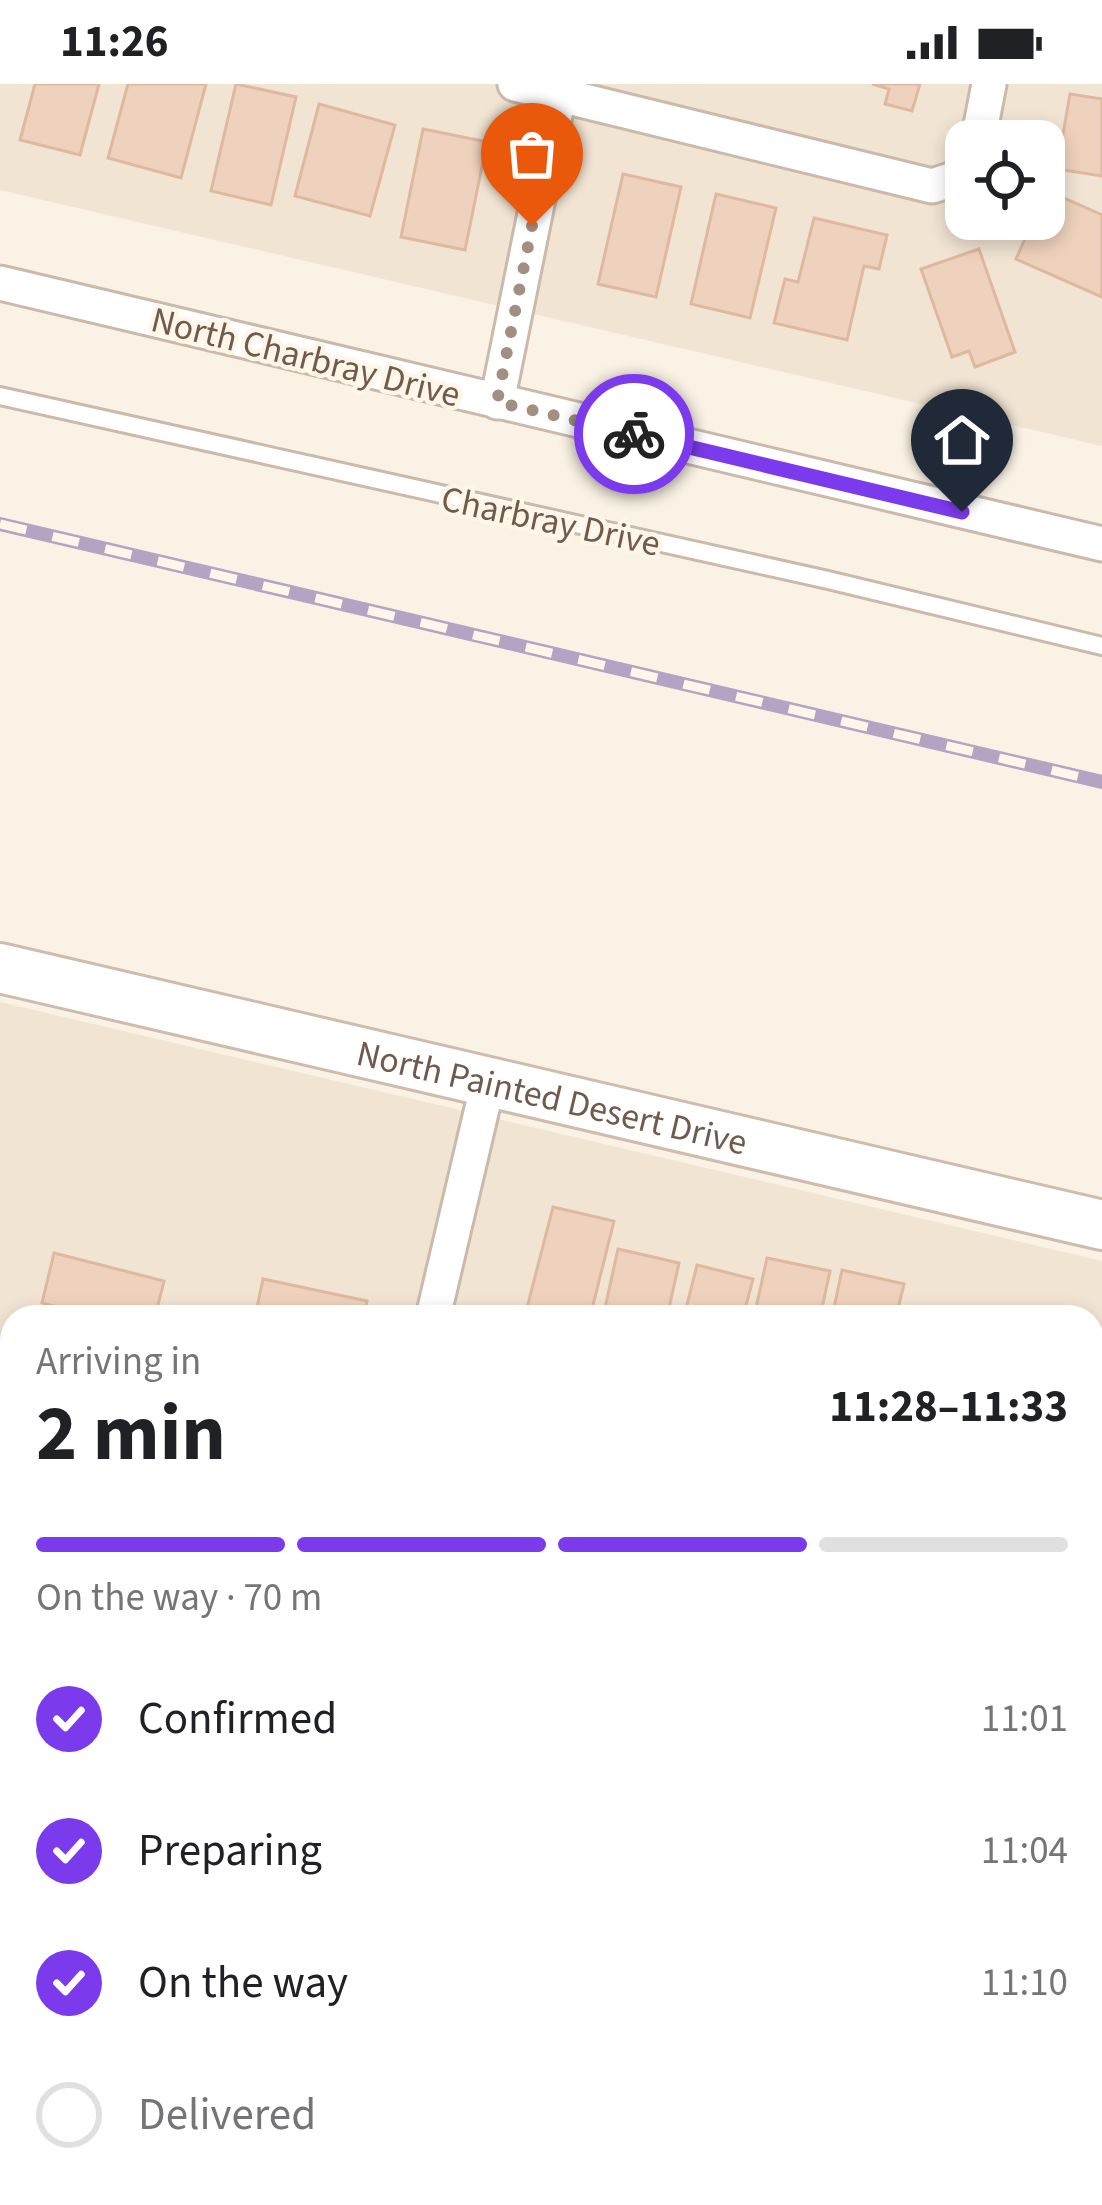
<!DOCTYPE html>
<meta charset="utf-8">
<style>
body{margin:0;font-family:"Source Sans 3",sans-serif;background:#f6f6f6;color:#202124;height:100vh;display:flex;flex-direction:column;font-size:45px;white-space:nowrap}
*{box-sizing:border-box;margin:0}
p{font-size:39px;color:#757577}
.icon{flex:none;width:66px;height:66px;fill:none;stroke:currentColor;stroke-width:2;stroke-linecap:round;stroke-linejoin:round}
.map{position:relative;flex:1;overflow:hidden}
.side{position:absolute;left:0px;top:1221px;width:1104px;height:900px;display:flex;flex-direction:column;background:#fff;border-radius:36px 36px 0 0;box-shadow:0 6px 18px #0003}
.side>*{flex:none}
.controls{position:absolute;left:945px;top:36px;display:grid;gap:24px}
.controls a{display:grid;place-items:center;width:120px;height:120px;border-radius:24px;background:#fff;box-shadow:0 6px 18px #0003;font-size:60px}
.pin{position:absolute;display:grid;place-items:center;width:102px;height:102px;color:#fff;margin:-123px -51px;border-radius:50% 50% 50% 0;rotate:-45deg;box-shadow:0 0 12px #0007}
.pin .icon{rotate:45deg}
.courier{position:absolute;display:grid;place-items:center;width:120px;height:120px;margin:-60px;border:9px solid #7c3aed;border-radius:50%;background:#fff;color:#222;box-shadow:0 3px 15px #0007}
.headline em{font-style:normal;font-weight:700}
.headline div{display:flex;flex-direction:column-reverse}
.headline{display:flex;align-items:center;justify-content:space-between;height:204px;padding:0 36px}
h1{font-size:78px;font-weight:700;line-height:90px}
.bar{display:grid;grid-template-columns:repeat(4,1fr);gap:18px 12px;align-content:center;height:144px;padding:0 36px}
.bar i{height:15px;border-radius:9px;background:#e0e0e0}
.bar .active{background:#7c3aed}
.bar p{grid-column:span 4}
ol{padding:0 36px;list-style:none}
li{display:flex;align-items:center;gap:36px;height:132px}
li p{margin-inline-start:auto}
li .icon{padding:12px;border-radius:50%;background:#7c3aed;color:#fff;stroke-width:4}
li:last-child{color:#757577}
li i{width:66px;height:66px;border:6px solid #e0e0e0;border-radius:50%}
.status{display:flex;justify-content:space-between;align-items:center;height:84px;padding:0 60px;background:#fff;direction:ltr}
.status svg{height:33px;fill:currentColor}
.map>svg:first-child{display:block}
.residential{fill:#f1e4d3;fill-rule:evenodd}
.building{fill:#eed2bd;stroke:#dfb99f;stroke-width:3}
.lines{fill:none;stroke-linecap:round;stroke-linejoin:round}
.lane-casing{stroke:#cbbaab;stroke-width:22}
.street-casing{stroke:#cbbaab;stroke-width:39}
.secondary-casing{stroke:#cfbcac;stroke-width:54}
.lane{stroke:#fff;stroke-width:16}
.street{stroke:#fff;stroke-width:33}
.secondary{stroke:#fff;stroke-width:48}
.rail-casing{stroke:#b5a3c3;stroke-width:14}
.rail{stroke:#fef6e9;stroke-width:9;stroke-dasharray:27;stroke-linecap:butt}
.done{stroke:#a18f81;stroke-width:12;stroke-dasharray:0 21.6}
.route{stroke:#7c3aed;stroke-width:15}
.labels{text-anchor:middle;stroke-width:9;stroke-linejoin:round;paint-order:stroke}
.street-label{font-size:36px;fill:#715a4b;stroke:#fef6e9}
</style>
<div class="status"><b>11:26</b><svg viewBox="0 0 49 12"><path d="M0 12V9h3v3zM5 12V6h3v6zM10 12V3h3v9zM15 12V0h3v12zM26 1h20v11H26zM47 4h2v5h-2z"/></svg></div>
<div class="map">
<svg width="1102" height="2121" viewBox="0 0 1102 2121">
<rect width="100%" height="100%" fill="#faf2e4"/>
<path class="residential" d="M0,0H1102V362L0,106ZM966,57H1044V135H966Z
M0,918L1102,1177V2121H0ZM12,1233H1092V2109H12Z"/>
<path class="building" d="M35,0H99L80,71L20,56Z
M128,0H206L181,94L108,74Z
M236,0L296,13L271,121L211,107Z
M872,0H920L912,27L885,20L889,5Z
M1070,10L1102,15V92L1057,85Z
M319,20L395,41L370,132L295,112Z
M423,45L487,58L465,166L401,153Z
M623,90L681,103L656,213L598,200Z
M1046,106L1102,131V213L1016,175L1034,135H1044Z
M716,110L776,124L750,234L691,220Z
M814,134L887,151L879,185L864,182L847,256L774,239L785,195L798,198Z
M979,165L1015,268L975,283L969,267L952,273L921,185Z
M553,1123L614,1137L590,1233H557L527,1224Z
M618,1165L679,1179L667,1233H603Z
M54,1169L164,1197L155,1233H97L42,1219Z
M767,1174L830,1187L820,1233H754Z
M697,1181L753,1195L743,1233H684Z
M842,1186L904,1200L896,1233H832Z
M263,1195L367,1217L364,1233H255Z
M12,1308V1349L0,1345Z
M0,1366L12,1370V1427L0,1423Z
M0,1444L12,1449V1505L0,1500Z
M1092,1699L1102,1700V1818L1092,1817Z
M7,1772L12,1777V1861L0,1850V1780Z
M0,1876L12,1888V1918L6,1925L0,1919Z
M1102,1962V1998L1092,1992V1978Z
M1092,2044L1102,2052V2121H1088L1074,2109H1092Z
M12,2098V2109H45L55,2121H11L0,2107Z
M78,2109H137L142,2116L136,2121H87Z
M290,2109H337L347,2121H293L286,2113Z
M356,2109H432L441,2121H365Z
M453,2109H489L474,2121H463Z
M697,2109H719L728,2121H681Z
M735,2109H812L820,2119L744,2121Z
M838,2109H893L875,2121H847Z
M986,2109H1034L1044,2121H971Z"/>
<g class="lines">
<g class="lane-casing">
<path id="lane" d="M0,312L828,496L1102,562"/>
</g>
<g class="street-casing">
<path id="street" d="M515,0L932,102L957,94L966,80
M978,57L989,0
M0,199L1102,460
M497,318L559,11
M433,1233L488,999
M0,1572L12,1579
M1092,1885L1102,1886
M0,2018L12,2008
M587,2121L603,2109"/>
</g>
<g class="secondary-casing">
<g id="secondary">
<path id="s1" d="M0,884L1102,1141"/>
</g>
</g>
<use href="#lane" class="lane"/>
<use href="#street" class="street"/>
<use href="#secondary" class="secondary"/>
<g class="rail-casing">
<path id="rail" d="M0,440L1102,698"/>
</g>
<use href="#rail" class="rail"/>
</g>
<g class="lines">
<path class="done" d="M532,142L497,318L634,350"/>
<path class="route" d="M634,350L962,428"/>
</g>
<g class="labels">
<g class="street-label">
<text transform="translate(306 272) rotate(14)" y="13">North Charbray Drive</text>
<text transform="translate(551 436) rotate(12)" y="13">Charbray Drive</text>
<text dy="13" stroke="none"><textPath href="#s1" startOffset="567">North Painted Desert Drive</textPath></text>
</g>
</g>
</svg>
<div class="controls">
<a><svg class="icon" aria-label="locate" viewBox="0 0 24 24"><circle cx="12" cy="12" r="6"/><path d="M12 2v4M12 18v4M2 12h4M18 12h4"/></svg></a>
</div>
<div class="pin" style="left:532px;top:142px;background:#ea580c"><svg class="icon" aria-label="bag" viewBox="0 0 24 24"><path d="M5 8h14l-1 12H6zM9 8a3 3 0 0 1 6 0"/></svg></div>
<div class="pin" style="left:962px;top:428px;background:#1f2937"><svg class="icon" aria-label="home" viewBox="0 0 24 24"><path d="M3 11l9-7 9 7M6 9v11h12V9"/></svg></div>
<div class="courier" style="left:634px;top:350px"><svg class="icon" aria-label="bike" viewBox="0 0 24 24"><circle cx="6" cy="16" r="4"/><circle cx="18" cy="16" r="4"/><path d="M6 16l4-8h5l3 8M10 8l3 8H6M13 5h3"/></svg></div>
<section class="side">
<div class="headline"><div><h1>2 min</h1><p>Arriving in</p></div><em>11:28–11:33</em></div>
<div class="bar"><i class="active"></i><i class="active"></i><i class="active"></i><i></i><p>On the way · 70 m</p></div>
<ol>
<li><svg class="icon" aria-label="check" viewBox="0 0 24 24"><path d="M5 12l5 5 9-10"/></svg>Confirmed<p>11:01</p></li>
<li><svg class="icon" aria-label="check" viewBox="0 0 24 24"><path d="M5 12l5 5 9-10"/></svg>Preparing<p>11:04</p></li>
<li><svg class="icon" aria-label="check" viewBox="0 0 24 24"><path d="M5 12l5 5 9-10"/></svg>On the way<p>11:10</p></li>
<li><i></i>Delivered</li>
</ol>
</section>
</div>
